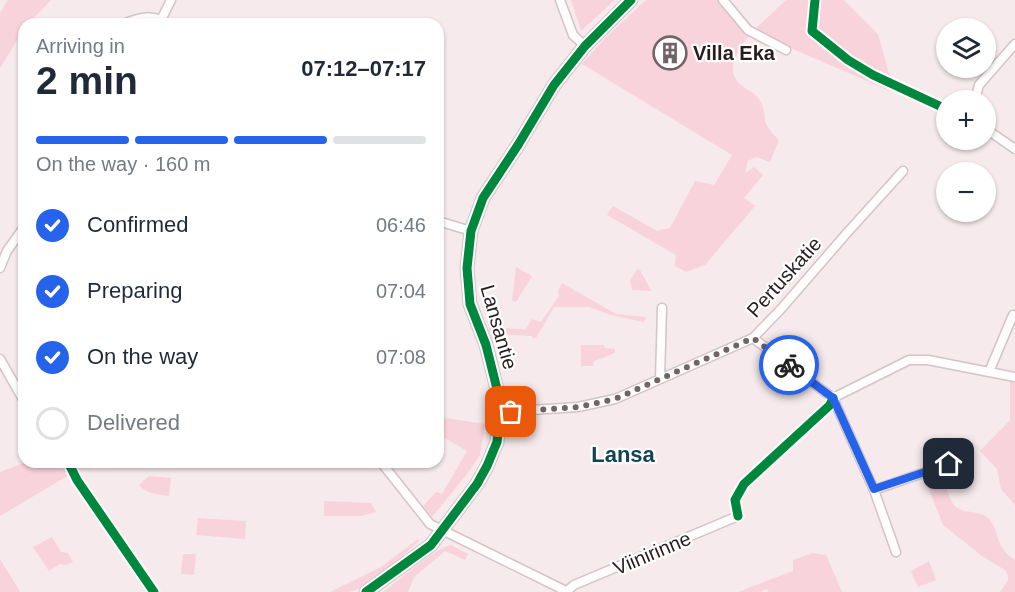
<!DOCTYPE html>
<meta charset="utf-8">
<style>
body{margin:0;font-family:Helvetica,sans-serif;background:#f2f2f3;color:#1f2937;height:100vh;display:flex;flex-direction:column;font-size:22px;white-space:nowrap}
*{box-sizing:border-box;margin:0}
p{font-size:20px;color:#747a83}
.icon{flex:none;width:33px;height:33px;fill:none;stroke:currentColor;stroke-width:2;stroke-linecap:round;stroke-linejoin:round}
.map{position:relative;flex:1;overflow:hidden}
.side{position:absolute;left:18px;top:18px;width:426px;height:450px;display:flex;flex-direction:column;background:#fff;border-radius:18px;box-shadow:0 2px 4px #0004}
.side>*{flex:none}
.buttons{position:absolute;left:936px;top:18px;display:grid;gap:12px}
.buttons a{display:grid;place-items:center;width:60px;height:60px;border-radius:50%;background:#fff;box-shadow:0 2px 4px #0004;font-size:30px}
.pin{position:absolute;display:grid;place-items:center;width:51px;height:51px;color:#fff;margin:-26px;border-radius:12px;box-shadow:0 3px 9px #0006}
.courier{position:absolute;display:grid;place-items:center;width:60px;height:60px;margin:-30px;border:4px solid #2563eb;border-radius:50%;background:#fff;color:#222;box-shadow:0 2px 8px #0007}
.summary em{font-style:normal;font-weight:700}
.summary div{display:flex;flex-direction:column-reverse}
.summary{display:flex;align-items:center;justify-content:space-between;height:102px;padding:0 18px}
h1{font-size:39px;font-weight:700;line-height:45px}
.bar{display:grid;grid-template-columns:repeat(4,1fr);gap:9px 6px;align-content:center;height:72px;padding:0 18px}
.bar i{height:8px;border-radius:4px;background:#e0e1e3}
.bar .selected{background:#2563eb}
.bar p{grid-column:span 4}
ol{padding:0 18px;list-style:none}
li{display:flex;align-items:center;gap:18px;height:66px}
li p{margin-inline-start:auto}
li .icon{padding:6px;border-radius:50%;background:#2563eb;color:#fff;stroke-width:4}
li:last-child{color:#747a83}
li i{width:33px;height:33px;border:3px solid #e0e1e3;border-radius:50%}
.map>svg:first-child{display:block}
.green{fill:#f8d3dc}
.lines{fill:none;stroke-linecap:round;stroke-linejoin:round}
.street-casing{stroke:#d2c4c7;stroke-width:11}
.secondary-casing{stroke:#d2c4c7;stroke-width:15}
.street{stroke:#fefcfc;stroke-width:8}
.secondary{stroke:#fefcfc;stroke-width:12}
.cycleway-casing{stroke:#fff;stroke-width:13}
.cycleway{stroke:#00873e;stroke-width:9}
.done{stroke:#716366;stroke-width:6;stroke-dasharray:0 10.8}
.route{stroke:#2563eb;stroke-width:8}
.labels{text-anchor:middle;stroke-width:4.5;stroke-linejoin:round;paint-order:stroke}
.poi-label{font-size:20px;font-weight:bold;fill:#291b1e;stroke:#fff;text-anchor:start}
.street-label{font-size:20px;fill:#291b1e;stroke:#fff}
.quarter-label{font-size:22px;font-weight:bold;fill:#124356;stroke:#fff}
</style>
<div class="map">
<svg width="1015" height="592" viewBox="0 0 1015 592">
<rect width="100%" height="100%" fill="#f6eaec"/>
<path class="green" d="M8,0H51L28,24H24V29L0,68V13Z
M571,0H615L581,31Z
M646,0H730L755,29L786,0H844L878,34L893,88L890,91L786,46L755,29C743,43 721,68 741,85C747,90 755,93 759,99C764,107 764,113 765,121C767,128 774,135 779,140L770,162L756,157L748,161L745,173L754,167L763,175L744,198L755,206L705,265L686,272L675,266L676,255L607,215L613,206L657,231L670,228L695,181L714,185L732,155L582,64L605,38Z
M516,267L532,276L516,302L512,301Z
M637,269L640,270L651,291L632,290L630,281Z
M562,283L616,314L646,317L644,322L611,315L589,307H554L536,338H532V336L496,334L495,340H492L487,321H491V328L526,329L532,319L541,322L559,296L558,291Z
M581,345H604L605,348L615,349V353L594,361L593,366H581Z
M1010,381L1015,382V505L1001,489L997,469L980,451L1010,420Z
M438,417L485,424L480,455L467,474L432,517L423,506L436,492L442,494L467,451L438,434Z
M26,462H91L0,516V472Z
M941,470C944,479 949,499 954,505C962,515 979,509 988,518C1001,531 993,546 1015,560V592H1000L1008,581V575L1005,570L982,556L943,525L924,477Z
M149,476L171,478L169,496C157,494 148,495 139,485Z
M324,501L371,503L376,512L361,516H324Z
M198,518L246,521L245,539L196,535Z
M52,537L61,552L68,553L73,562L66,565L60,564L49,571L33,547Z
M418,539L419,541C403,555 370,588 349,592C343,592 336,592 330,592L381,567Z
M451,545L468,554L465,560L445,551L414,577L408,592H383C401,579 432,550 451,545Z
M813,553L826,555L842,592H769L767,589L760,592H738L793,571V560Z
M183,554H196L194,575L181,574Z
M0,559L19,590L20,592H0Z
M929,561L936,580L918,587L911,571Z"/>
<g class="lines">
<g class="street-casing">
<path id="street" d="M560,0L573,35L585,46
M723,0L748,30L786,50
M161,20L171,0
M127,24L128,22C142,17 153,14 166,24
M975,100L979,85L1015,44
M986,129L1015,149
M438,221L471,231
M0,268L7,251L24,227
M753,338L833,398L874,490L896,552
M0,359L24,401
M989,372L1015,377
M660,379L662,308
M833,398L909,360H928L989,372L1013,315
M500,412L578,407L615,399L753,338L781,309L846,234L903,171
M381,462L430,524L568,592
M874,490L949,464
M567,591L574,585L738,516"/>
</g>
<g class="secondary-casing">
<path id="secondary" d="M366,592L431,545L477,484L487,466L497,442L500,412L499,397L486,345L470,304L467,268L471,231L483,198L518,145L554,85L585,46L631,0"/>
</g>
<use href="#street" class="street"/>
<use href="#secondary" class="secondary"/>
<g class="cycleway-casing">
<path id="cycleway" d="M815,0L812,31L848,60L873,75L946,109
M68,462L77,480L154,592
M738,516L735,500L744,484L830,405L833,398
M366,592L431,545L477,484L487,466L497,442L500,412L499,397L486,345L470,304L467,268L471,231L483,198L518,145L554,85L585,46L631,0"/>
</g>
<use href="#cycleway" class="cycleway"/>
</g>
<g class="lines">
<path class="done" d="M511,412L578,407L615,399L753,338L789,365"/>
<path class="route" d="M789,365L833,398L874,489L949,464"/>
</g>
<defs>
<g id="building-ring" transform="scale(1.725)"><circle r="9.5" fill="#fff" stroke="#716366" stroke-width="1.5"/><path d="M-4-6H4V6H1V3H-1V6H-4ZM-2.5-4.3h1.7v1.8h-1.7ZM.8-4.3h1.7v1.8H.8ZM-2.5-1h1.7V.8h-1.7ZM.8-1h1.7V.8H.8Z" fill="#716366"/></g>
</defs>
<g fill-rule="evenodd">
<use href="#building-ring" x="670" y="53"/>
</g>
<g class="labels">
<g class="poi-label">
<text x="693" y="60">Villa Eka</text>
</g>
<g class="street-label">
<text transform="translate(784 277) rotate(-48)" y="7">Pertuskatie</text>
<text transform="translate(499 327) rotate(74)" y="7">Lansantie</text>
<text transform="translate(652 553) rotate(-23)" y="7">Viinirinne</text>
</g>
<g class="quarter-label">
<text x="623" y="462">Lansa</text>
</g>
</g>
</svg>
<div class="buttons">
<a><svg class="icon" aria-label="layers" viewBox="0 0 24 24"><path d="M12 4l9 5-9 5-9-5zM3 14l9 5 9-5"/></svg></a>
<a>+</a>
<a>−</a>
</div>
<div class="pin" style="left:511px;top:412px;background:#ea580c"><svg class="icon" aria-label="bag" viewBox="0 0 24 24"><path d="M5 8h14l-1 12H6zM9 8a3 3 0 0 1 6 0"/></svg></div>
<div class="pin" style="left:949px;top:464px;background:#1f2937"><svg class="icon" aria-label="home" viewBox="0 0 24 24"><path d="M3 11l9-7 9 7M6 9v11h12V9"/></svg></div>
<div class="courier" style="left:789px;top:365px"><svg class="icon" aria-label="bike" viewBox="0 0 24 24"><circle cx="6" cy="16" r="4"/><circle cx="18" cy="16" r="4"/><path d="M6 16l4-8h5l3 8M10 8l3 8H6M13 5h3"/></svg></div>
<section class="side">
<div class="summary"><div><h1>2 min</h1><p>Arriving in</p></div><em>07:12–07:17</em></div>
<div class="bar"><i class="selected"></i><i class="selected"></i><i class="selected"></i><i></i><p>On the way · 160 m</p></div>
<ol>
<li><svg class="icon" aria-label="check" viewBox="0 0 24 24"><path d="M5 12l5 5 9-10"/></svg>Confirmed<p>06:46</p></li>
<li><svg class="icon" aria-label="check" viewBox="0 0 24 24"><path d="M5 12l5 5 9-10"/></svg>Preparing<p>07:04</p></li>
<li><svg class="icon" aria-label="check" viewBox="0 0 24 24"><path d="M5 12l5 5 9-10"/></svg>On the way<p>07:08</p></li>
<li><i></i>Delivered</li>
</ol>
</section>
</div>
